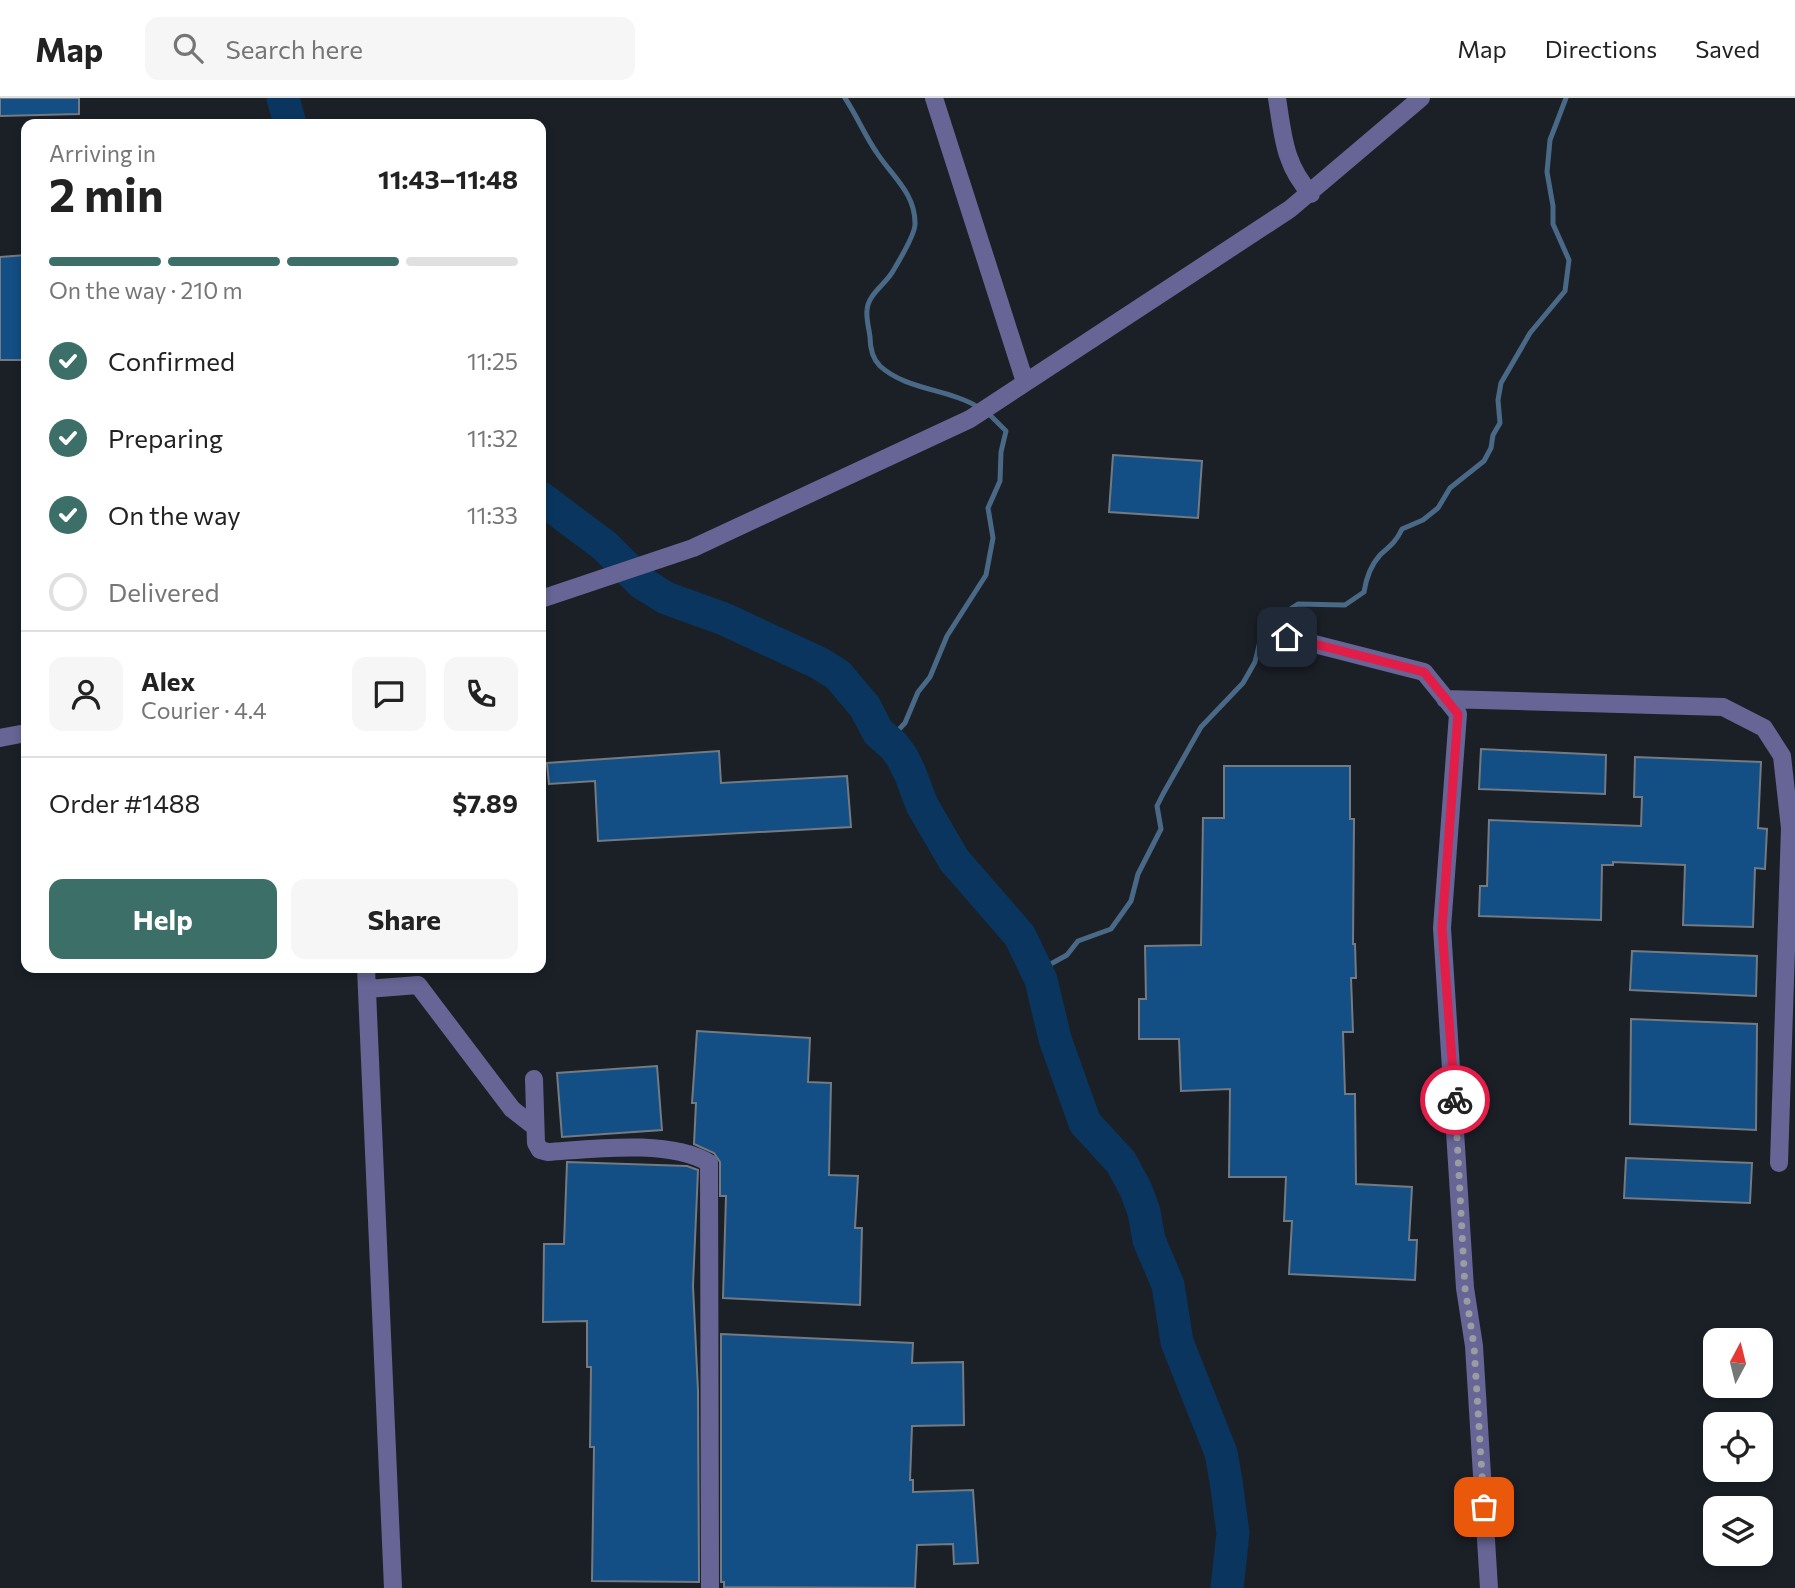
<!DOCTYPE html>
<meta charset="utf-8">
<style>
body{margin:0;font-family:Commissioner,sans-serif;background:#f6f6f6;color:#222;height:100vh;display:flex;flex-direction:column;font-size:26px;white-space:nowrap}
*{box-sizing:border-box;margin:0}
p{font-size:23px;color:#767676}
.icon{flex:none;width:38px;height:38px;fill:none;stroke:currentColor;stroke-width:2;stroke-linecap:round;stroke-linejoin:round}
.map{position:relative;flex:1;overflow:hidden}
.details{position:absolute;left:21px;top:21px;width:525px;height:854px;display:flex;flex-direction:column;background:#fff;border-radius:14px;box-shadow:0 4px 10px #0003}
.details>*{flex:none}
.needle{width:46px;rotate:7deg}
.fabs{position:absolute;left:1703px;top:1230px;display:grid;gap:14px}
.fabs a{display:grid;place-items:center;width:70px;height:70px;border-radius:14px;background:#fff;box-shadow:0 4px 10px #0003;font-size:35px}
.pin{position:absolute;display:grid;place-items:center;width:60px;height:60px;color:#fff;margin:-30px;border-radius:14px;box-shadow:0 4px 10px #0006}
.courier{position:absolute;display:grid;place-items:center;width:70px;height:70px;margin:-35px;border:5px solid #e11d48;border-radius:50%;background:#fff;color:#222;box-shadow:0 2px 9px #0007}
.overview em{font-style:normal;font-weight:700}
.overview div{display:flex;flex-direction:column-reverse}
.overview{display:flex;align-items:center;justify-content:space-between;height:119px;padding:0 28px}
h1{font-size:46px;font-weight:700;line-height:52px}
.bar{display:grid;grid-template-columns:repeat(4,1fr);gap:10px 7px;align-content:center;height:84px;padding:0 28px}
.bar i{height:9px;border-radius:5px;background:#e0e0e0}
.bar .active{background:#3c6f67}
.bar p{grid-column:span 4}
.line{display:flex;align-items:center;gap:18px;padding:0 28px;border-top:2px solid #e0e0e0}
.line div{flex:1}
.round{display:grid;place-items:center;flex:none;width:74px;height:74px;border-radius:14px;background:#f6f6f6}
ol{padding:0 28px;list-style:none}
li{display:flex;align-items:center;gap:21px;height:77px}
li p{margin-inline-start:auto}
li .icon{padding:7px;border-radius:50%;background:#3c6f67;color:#fff;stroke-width:4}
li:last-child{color:#767676}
li i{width:38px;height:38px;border:4px solid #e0e0e0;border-radius:50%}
.action{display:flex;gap:14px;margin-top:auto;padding:14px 28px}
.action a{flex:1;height:80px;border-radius:14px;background:#3c6f67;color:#fff;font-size:28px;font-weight:700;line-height:80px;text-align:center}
.action a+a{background:#f6f6f6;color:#222}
header{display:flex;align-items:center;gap:42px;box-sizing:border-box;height:98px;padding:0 35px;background:#fff;border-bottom:2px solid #e0e0e0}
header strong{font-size:33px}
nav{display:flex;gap:38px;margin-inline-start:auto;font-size:24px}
.search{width:490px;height:63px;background:#f6f6f6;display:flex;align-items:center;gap:18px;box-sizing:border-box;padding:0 24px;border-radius:14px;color:#767676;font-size:26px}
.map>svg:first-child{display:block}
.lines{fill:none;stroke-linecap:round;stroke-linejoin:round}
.stream{stroke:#496986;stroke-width:5}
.river{stroke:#09355e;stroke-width:33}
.building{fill:#134e84;stroke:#737a82;stroke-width:2}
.minor{stroke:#676595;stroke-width:18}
.done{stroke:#999da2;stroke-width:7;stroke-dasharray:0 12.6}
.route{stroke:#e11d48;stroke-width:9}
</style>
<header>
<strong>Map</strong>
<div class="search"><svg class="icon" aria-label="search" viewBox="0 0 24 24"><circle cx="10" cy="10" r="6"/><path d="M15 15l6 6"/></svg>Search here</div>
<nav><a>Map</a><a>Directions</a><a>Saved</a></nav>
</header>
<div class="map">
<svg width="1795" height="1490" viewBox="0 0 1795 1490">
<rect width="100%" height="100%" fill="#1b2027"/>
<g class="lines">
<path class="stream" d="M845,0C857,18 865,38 877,55C892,78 915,95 915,125C916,135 899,163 893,173C886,186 868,196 867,212C866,221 869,230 870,239C870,249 872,260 880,268C906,292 949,291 978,309
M888,643L905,625L918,594L930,579L947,538L986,477L993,440L988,410L1000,383L1001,354L1006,333L987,314
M1038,873L1067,857L1078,843L1111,831L1131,803L1138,776L1161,731L1157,708L1163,696L1201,629L1243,585L1255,564L1261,539L1269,525L1298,506L1345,507L1364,494C1366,481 1371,467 1380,457C1390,448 1396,444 1402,431L1423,422L1438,410L1450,390L1484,363L1491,350L1493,337L1500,325L1498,302L1501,285L1530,235L1565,193L1569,162L1553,126V108L1547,74L1550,42L1566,0"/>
<path class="river" d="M283,0L290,26
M541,400L605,448L642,485L666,500L724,521L819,565L838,577L865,609L878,634L894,648L902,659L910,675L922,707L954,762L1020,838L1041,882L1055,941L1085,1025L1121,1064L1136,1092L1144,1114L1149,1142L1168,1187L1177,1244L1221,1355L1226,1383L1233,1435L1227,1490"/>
</g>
<path class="building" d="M0,0H79V16L0,18Z
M26,157V262H0V159Z
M1113,357L1202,363L1198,420L1109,414Z
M1481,651L1606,657L1605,696L1479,691Z
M719,653L721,685L847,678L851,729L598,743L595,683L549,686L547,665Z
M1635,659L1761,664L1758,730L1767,731L1765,771L1755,770L1753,829L1683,827L1685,767L1613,764V767H1602L1601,822L1479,818L1480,788H1487L1489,722L1641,728L1642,699H1634Z
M1224,668H1350V721H1354L1353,846H1355L1356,880H1351L1353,934H1343L1345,996H1355L1356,1086L1412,1089L1409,1142H1417L1415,1182L1289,1176L1292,1123H1284L1286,1079H1229L1230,991L1181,993L1179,941H1139V901H1146L1145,848L1201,847L1203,720H1224Z
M1632,853L1757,858L1756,898L1630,892Z
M1631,921L1757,926L1756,1032L1630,1026Z
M697,933L810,940L808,984L831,985L829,1077L858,1078L855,1130H862L860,1207L723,1200L726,1098H720V1064L714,1055L694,1046L696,1005H692Z
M657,968L662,1032L562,1039L557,975Z
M1626,1060L1752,1065L1750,1105L1624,1100Z
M567,1064L687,1068L698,1072L693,1188L698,1293L699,1484L592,1483L594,1349H590L591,1269H587V1223L543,1224L544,1146H564Z
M721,1236L913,1245L912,1265L963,1264L964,1327L912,1328L910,1382H913V1394L973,1392L978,1465L954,1466L953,1446L917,1447L915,1490L724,1489V1484H721Z"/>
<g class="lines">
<path class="minor" d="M934,0L1025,284
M1277,0C1283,37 1284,67 1311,96
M541,501L693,450L970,321L1290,111L1421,0
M1287,539L1424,574L1458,616L1442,830L1465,1190L1474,1248L1489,1490
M1445,601L1723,609L1764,630L1782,658L1790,730L1779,1065
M0,640L26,635
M366,870L393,1490
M367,891L418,887L512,1011L535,1029
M534,981L536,1045L540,1052L548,1054C593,1051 670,1041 709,1065L710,1490"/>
</g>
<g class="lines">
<path class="done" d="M1455,1002L1465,1190L1474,1248L1484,1409"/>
<path class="route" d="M1287,539L1424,574L1458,616L1442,830L1455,1002"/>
</g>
</svg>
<div class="fabs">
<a><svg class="needle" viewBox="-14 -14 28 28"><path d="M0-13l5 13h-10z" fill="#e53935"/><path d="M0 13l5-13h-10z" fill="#767676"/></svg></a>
<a><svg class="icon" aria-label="locate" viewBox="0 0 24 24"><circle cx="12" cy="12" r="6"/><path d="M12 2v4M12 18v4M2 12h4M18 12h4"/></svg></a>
<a><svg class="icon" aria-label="layers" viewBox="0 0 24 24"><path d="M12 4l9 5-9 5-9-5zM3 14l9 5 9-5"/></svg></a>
</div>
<div class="pin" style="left:1484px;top:1409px;background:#ea580c"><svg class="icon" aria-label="bag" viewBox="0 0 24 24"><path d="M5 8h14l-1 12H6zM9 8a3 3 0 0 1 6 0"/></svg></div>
<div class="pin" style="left:1287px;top:539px;background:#1f2937"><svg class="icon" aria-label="home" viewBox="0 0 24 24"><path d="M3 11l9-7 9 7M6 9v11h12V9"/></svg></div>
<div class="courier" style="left:1455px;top:1002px"><svg class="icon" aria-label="bike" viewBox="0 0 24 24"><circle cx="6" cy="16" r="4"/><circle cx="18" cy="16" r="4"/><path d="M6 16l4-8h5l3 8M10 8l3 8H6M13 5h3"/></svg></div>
<section class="details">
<div class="overview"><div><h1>2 min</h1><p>Arriving in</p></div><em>11:43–11:48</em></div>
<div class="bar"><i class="active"></i><i class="active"></i><i class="active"></i><i></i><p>On the way · 210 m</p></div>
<ol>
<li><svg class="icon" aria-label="check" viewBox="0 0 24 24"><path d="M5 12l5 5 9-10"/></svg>Confirmed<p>11:25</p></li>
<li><svg class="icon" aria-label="check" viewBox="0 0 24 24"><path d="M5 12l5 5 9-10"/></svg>Preparing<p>11:32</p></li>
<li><svg class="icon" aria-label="check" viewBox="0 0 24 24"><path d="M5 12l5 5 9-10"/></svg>On the way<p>11:33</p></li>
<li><i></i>Delivered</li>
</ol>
<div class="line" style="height:126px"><a class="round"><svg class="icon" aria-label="person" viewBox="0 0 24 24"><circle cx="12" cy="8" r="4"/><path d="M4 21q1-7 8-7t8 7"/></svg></a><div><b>Alex</b><p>Courier · 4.4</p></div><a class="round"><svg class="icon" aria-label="chat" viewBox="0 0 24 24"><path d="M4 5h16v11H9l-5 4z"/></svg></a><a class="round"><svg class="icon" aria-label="phone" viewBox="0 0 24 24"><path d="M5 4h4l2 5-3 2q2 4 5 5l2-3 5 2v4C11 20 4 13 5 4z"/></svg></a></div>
<div class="line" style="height:91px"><div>Order #1488</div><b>$7.89</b></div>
<div class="action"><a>Help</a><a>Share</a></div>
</section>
</div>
